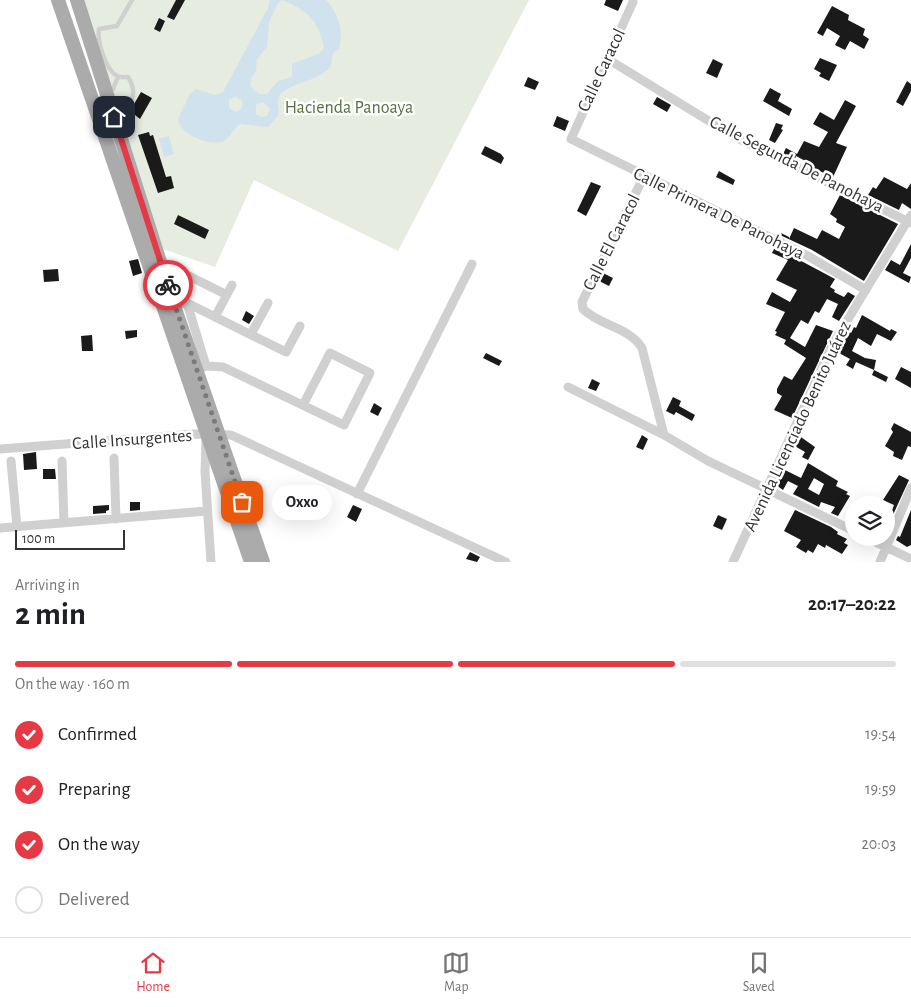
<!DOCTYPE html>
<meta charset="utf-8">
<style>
body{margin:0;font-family:"Alegreya Sans",sans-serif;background:#f2f2f2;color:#202124;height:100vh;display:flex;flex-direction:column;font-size:19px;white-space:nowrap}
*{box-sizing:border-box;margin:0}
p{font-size:16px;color:#757577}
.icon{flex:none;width:28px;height:28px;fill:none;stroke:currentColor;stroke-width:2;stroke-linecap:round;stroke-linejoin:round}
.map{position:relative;height:562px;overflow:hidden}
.drawer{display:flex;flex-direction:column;background:#fff;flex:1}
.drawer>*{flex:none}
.buttons{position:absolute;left:845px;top:496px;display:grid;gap:10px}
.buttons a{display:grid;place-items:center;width:50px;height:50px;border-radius:50%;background:#fff;box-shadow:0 5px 20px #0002;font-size:25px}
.scale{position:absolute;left:15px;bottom:12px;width:110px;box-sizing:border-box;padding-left:5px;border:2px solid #333;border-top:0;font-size:14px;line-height:18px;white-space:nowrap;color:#333;-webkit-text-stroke:4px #fff;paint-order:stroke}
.pin{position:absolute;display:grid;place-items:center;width:42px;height:42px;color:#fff;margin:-21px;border-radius:10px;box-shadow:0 2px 8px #0006}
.courier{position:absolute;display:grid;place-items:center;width:50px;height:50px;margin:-25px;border:4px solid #e63946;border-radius:50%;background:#fff;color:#222;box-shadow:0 1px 6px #0007}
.bubble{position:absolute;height:35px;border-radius:18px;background:#fff;box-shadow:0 5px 20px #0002;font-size:16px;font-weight:700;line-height:35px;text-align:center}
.overview em{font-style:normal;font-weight:700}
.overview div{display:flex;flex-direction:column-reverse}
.overview{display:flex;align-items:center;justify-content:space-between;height:85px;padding:0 15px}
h1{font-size:32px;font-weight:700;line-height:38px}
.bar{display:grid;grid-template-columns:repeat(4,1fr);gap:8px 5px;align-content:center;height:60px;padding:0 15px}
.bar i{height:6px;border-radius:4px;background:#e0e0e0}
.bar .on{background:#e63946}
.bar p{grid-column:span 4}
ol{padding:0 15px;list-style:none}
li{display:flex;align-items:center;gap:15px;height:55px}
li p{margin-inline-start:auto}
li .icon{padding:5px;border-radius:50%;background:#e63946;color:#fff;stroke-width:4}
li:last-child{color:#757577}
li i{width:28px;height:28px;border:2px solid #e0e0e0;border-radius:50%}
.menu{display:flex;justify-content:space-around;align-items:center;height:70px;border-top:1px solid #e0e0e0;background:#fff;font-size:14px;color:#757577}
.menu a{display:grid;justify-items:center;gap:2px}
.menu .on{color:#e63946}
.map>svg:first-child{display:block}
.green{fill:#e6ecdf}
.water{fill:#cfe2ee;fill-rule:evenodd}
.building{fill:#1a1a1a;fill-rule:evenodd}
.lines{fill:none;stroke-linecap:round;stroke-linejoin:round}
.service{stroke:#d0d0d0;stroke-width:4.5}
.minor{stroke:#d0d0d0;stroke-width:9}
.primary{stroke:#ababab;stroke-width:14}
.done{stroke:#7a7a7a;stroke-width:5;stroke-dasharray:0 9}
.route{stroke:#e63946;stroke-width:6}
.labels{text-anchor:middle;stroke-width:5;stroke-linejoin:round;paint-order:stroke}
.street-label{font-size:18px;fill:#333;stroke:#fff}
.park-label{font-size:18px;fill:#56703f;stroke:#fff}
</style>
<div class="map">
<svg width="911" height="562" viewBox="0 0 911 562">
<rect width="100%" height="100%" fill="#fff"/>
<path class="green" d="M82,0H529L398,251L254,180L215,267L160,248Z"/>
<path class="water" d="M270,0H326C339,14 344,31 339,49C328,54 334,59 330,67C318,82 286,83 279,97C276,103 280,110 278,116L268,127L240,124C233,128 231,137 224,141C210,147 179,134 178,119L190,94L196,89L215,95L223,92L268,8ZM282,0C308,10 319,22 324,48L320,53L292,64V77L278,81L267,94H259L250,86L251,78L256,71L257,59L267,47L269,22L278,3ZM236,97L242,101C244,107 241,111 235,112L229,108V99ZM263,102L270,109L267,116L262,117L256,114V105Z
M169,136L174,154L164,157L159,139Z"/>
<path class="building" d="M176,0H185L174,20L167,17Z
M606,0H623L618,11L604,5Z
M832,6L849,15L848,20L865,29L863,35L869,39L864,49L850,41L845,50L835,45L840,36L827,28L823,36L817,33Z
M159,18L165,21L160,32L154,29Z
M820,58L837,65L829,81L819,76L821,73L814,69Z
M713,59L723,64L717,78L706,73Z
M528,77L539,82L535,90L524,86Z
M907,81L911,84V91L903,106L896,102Z
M770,88L781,94L778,101L792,109L789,116L763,101Z
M141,92L152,98L140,119L130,111Z
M657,97L671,105L667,112L653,104Z
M845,100L856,106L836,143L847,147L833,177L808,166L809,163L796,156L795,159L783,154L786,148L797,154L804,141L819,147L828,132L813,124L820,112L834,120Z
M557,116L569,121L565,131L553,126Z
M776,123L783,125L781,129L783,130L775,143L769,140Z
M149,132L150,136L153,135L166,177L171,176L174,188L158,193L138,135Z
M485,146L501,154L504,158L501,164L481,154Z
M719,171L735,180L733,185L716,177Z
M884,177L907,189L911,183V209L902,203L899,210L868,195L873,187L876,189Z
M591,182L601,186L586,216L577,211Z
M840,195L898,224L864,281L812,250L780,235L781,233L789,237V239L794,228L817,239L822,230L839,239L845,227L836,222L837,219L830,214Z
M178,215L209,230L205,239L174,224Z
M911,244V258L903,273L911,277L909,283L885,270L891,260L900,265Z
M775,247L835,279L830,287L835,290L834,292L844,297L848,292L855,296L839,321L832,317L838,304L827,299L819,313L815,311L808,324L801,320L790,338L805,347L816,325L833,331L792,418L774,410L782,396L777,393V389L784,376L792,380L806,358L784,344L786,340L775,335L777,332L775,331L785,312L766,304L772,292L790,302L797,290L776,280L788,260L772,253Z
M138,259L142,273L133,276L129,261Z
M58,269L59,281L44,282L43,270Z
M603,273L613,278L609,286L599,281Z
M246,311L254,316L249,324L242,320Z
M862,315L890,331L891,329L897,332L891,341L877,334L871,346L858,338L852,351L865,358L876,360L874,370L856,362L853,369L846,365L850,359L839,353L837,358L834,357L848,331L851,333L854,327L856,328Z
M137,330V337L126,339L125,331Z
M92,335L93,351H82L81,336Z
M486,353L502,361L499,366L483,358Z
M901,367L911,372V388L895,379Z
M874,370L888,377L886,382L872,375Z
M592,379L600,383L596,391L588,388Z
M673,397L681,401L679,406L695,415L692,421L676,412L674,415L666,411Z
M374,403L382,408L378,416L370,412Z
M894,423L911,432V447L908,446L902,460L893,456L894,452L885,446L893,432L891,429Z
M642,435L648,439L643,450L636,447Z
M798,435L815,447L808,460L802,457L805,452L793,445Z
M36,452L37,469L24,470L23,454Z
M808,463L838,481L836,486L848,492L846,494L850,496L838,516L831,513L835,507L821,502L819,507L793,494L798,486L788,481L783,490L776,485L783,469L801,478ZM814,478L824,484L819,495L808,489Z
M43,469H55L56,479H43Z
M899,475L909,480L892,517L890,516L894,505L883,500Z
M130,502H140V510L130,511Z
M109,505V510L106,511V513L93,514V506Z
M353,505L362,509L356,522L347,517Z
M793,509L831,527L838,532L837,534L847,539L844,543L848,545L842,554L826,545L825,548L818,544L813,553L808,550L806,553L796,547L801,540L784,531L795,510Z
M911,510V545L907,547L896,540L898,536L900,537Z
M718,515L727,519L722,530L713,526Z
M470,552L480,557L477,562L466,559Z"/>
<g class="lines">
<path class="service" d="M107,90L113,89L118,77
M117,115C131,105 139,94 128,77C124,77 120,78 117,76C105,69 97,41 99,29L117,26L132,0"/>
<path class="minor" d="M633,2L571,139L808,256L866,290
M606,58L735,137L911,223
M644,176L582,302L583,309C600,326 629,327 642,348L664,435
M189,276L227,295
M187,303L206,366
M168,305L187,303L286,352L300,326
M215,317L232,285
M251,334L268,303
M197,370L206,366L223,367L344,425L370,373L330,353L303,405
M568,387L664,435L708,461L854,531
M206,440L205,472L211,562
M0,449L195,434L231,435L506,562
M114,458L116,519
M11,461L17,527
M62,461L64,523
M357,494L472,264
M0,528L207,511
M867,538L911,559
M733,562L833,344L911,215
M880,562L911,488"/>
<path class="primary" d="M58,0L251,562
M77,0L173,303L263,562"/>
</g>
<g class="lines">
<path class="done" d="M168,285L242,502"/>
<path class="route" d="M114,117L168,285"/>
</g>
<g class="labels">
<g class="street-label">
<text transform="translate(601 70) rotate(-65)" y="6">Calle Caracol</text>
<text transform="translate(797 164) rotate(27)" y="6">Calle Segunda De Panohaya</text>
<text transform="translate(719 213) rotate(26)" y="6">Calle Primera De Panohaya</text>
<text transform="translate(611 242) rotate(-63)" y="6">Calle El Caracol</text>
<text transform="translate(797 426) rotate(-65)" y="6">Avenida Licenciado Benito Juárez</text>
<text transform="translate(132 439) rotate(-4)" y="6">Calle Insurgentes</text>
</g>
<g class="park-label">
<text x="349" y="113">Hacienda Panoaya</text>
</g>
</g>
</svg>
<div class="buttons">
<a><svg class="icon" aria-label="layers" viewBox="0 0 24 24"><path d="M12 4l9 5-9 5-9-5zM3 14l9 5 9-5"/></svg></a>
</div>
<div class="scale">100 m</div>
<div class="pin" style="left:242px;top:502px;background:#ea580c"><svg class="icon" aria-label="bag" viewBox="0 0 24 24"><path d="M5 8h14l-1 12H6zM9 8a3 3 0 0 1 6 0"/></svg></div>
<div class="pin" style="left:114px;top:117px;background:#1f2937"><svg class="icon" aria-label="home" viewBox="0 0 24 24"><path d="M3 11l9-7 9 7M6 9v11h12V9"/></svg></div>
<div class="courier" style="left:168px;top:285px"><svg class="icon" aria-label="bike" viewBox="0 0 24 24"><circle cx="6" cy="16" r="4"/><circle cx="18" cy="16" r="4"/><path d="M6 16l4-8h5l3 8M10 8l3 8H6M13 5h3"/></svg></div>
<div class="bubble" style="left:272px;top:485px;width:60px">Oxxo</div>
</div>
<section class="drawer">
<div class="overview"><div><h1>2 min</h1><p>Arriving in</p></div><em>20:17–20:22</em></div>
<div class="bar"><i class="on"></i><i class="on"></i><i class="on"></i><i></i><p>On the way · 160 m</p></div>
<ol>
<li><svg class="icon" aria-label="check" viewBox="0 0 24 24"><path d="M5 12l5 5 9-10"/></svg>Confirmed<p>19:54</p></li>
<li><svg class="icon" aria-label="check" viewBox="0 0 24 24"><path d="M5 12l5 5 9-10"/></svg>Preparing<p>19:59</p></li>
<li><svg class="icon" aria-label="check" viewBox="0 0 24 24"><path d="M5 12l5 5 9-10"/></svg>On the way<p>20:03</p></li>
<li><i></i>Delivered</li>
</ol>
</section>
<nav class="menu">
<a class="on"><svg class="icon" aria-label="home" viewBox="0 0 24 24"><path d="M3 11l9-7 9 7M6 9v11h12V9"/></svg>Home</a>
<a><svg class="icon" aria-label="map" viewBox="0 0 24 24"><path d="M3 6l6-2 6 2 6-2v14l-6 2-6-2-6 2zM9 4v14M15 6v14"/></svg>Map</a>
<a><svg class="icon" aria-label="saved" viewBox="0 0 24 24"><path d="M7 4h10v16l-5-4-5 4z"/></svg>Saved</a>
</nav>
